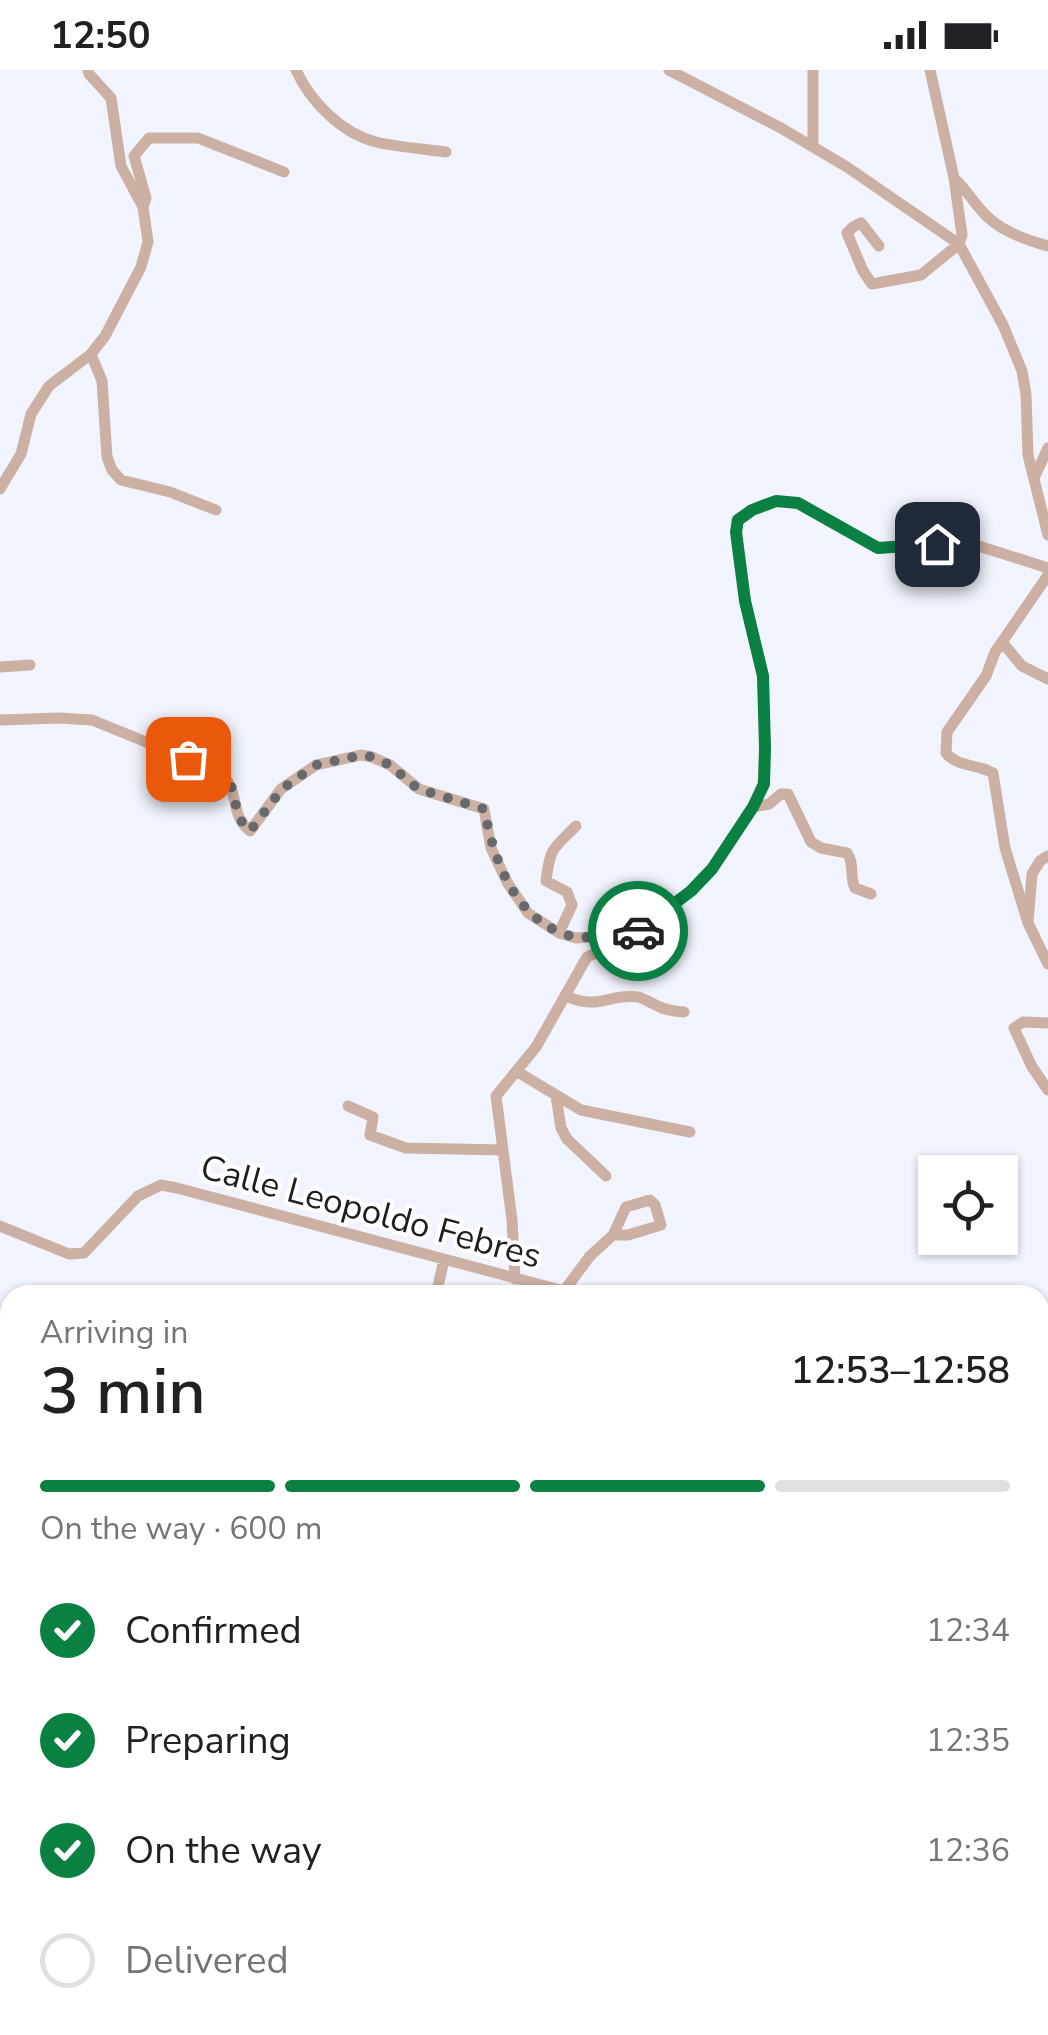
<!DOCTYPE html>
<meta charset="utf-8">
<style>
body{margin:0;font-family:"Nunito Sans",sans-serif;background:#f2f2f2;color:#202124;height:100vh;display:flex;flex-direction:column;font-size:38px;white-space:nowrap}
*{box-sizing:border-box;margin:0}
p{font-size:32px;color:#757577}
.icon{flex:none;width:55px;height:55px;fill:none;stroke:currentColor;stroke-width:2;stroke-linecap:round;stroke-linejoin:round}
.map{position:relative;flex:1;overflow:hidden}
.panel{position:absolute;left:0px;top:1215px;width:1050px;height:750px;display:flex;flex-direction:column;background:#fff;border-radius:30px 30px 0 0;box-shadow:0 2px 8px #0004}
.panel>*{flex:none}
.buttons{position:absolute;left:918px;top:1085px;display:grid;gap:20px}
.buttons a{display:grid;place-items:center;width:100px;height:100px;border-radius:0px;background:#fff;box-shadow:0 2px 8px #0004;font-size:50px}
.pin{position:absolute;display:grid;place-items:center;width:85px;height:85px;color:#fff;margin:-42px;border-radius:20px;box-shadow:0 5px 15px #0006}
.courier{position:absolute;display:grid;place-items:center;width:100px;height:100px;margin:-50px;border:8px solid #0b8043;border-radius:50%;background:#fff;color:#222;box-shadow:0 2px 12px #0007}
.head em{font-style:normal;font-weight:600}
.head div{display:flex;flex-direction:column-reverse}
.head{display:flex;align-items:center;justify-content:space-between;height:170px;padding:0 40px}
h1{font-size:65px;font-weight:600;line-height:75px}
.bar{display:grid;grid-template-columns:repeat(4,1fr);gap:15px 10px;align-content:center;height:120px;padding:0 40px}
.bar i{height:12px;border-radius:8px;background:#e0e0e0}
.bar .selected{background:#0b8043}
.bar p{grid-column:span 4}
ol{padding:0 40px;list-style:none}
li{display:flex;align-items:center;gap:30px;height:110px}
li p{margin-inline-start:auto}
li .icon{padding:10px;border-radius:50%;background:#0b8043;color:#fff;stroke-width:4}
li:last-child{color:#757577}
li i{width:55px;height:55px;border:5px solid #e0e0e0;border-radius:50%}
.status{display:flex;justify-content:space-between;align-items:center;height:70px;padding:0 50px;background:#fff;direction:ltr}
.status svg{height:28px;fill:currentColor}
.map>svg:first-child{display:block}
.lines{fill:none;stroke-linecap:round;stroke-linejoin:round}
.minor{stroke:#ccb0a3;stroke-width:11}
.done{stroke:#67696d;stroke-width:10;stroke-dasharray:0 18}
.route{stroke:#0b8043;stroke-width:12}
.labels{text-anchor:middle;stroke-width:8;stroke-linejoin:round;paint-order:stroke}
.street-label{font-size:35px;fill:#1d1e20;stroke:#fff}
</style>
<div class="status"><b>12:50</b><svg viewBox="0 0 49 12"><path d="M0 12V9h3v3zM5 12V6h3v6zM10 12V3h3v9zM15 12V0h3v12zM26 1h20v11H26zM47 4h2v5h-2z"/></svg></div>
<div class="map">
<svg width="1048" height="1965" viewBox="0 0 1048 1965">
<rect width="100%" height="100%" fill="#f1f4fc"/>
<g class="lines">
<path class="minor" d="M296,0C310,31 341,63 376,72C398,77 423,79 446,82
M669,0L781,58L847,97L959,174L1003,255L1022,301L1026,325L1028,385L1048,465
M813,77V0
M954,108C965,118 971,129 981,140C997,160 1024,169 1048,176
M143,137L146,128L134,86L149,68H198L284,102
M879,176L861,153L853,157L847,163L863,201L872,214L921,205L959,174L962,165L954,108L930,0
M91,284L102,311L107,387L112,400L121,410L170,422L216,440
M1034,408L1048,378
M0,419L21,384L31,344L49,316L91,284L105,266L141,197L148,172L143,137L121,96L111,28L89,4L88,0
M1002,572L1022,596L1048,609
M0,597L30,595
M0,650L59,648L92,650L220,702C241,722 229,744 250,761L281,719L316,695L361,685L372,687L390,695L419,719L484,739L491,778L507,812L528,843L559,863L576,868L591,867L615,874
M753,737L769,734L781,724H788L811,772L821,778L847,783C855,794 849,806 855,818L871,824
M1048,786L1040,791L1032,804L1028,853L1048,894
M1028,853L1005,778L993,703C978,694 957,697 946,683L947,662L986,606L995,582L1002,572L1048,505
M559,863L572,835L567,822L546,811C550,777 553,779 576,756
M566,926C599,941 609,923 638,927C646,929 652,934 660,937C668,941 676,941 684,942
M1048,953L1023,952L1014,958L1032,997L1048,1020
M516,1001L581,1040L690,1062
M556,1026L561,1058L567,1069L606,1106
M348,1036L373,1047L370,1065L406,1078L503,1080
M0,1156L69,1184L84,1183L138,1126L161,1115L177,1118L579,1225
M515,1209L512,1150L496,1026L536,977L587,887L615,874L642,859L691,821L712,799L753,737L763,714L765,679L763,606L745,531L736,462L737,450L752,440L776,431L798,433L878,478L966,472L1048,498
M564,1221L590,1186L613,1165L626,1137L650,1130L655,1135L661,1155L628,1165H613
M436,1225L444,1190
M1040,1460L1043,1462
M1040,1756L1048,1757
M81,1955L88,1965
M515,1955L525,1965
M422,1965L429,1955"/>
</g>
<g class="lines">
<path class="done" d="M188,689C198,693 211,696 220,702C241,716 229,745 250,761L282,719L316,695L362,685L372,687L390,695L418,719L484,739C494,788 511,842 561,863C572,868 581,866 592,868C600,869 608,872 615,874L638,861"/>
<path class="route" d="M638,861L691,821L712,799L753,737L764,714L765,678L763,606L745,531L736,462L738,450L752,440L776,431L798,433L878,478L937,474"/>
</g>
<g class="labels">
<g class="street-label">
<text transform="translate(371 1141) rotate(15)" y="12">Calle Leopoldo Febres</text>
</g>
</g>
</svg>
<div class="buttons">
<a><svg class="icon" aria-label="locate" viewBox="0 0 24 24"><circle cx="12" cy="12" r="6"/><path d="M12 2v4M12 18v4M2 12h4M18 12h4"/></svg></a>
</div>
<div class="pin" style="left:188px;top:689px;background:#ea580c"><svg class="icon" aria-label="bag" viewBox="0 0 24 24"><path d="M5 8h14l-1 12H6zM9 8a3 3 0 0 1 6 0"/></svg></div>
<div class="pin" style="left:937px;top:474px;background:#1f2937"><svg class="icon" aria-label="home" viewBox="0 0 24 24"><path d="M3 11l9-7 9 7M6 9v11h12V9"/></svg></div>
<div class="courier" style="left:638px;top:861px"><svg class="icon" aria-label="car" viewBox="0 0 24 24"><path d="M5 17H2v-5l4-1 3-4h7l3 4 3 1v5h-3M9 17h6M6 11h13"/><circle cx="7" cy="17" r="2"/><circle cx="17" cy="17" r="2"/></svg></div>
<section class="panel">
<div class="head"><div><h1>3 min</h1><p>Arriving in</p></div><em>12:53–12:58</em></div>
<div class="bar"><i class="selected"></i><i class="selected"></i><i class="selected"></i><i></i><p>On the way · 600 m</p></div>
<ol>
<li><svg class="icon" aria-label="check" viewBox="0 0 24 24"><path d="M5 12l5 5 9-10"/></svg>Confirmed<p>12:34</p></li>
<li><svg class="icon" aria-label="check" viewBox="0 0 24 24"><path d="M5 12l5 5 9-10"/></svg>Preparing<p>12:35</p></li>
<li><svg class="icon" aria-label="check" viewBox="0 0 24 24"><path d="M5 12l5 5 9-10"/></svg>On the way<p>12:36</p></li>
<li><i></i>Delivered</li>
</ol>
</section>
</div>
